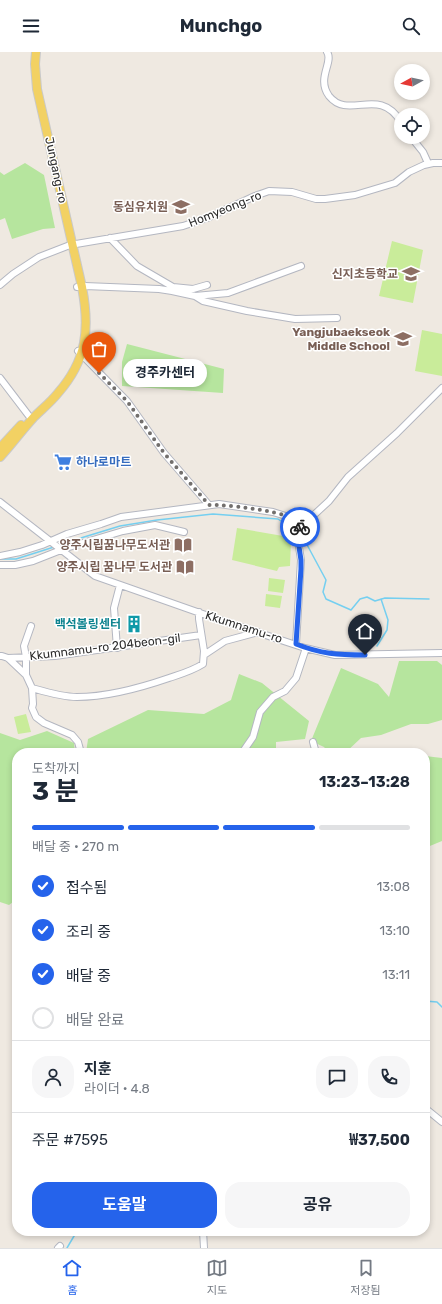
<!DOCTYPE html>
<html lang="ko">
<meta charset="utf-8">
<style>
body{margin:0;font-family:Rubik,"Noto Sans KR",sans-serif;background:#f6f6f7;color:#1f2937;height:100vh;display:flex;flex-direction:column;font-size:15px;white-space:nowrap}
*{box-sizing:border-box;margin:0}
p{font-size:13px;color:#747a83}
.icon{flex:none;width:22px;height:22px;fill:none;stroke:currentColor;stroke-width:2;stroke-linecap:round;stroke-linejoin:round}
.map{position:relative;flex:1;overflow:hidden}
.side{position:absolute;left:12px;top:696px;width:418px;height:488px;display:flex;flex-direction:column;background:#fff;border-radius:16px;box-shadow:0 2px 6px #0003}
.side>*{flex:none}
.needle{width:26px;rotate:262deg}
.controls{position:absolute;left:394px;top:12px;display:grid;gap:8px}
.controls a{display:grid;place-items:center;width:36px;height:36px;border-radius:50%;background:#fff;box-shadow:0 2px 6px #0003;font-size:20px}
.pin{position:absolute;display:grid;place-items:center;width:34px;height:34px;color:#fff;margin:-41px -17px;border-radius:50% 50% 50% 0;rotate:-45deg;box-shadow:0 0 4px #0007}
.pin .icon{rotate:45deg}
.courier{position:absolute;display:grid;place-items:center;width:40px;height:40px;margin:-20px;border:3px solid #2563eb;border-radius:50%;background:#fff;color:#222;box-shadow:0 1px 5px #0007}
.bubble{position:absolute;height:28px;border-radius:14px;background:#fff;box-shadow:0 2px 6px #0003;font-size:13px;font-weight:700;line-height:28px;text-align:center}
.summary em{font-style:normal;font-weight:700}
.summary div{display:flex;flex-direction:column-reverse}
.summary{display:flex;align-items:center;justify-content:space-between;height:68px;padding:0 20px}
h1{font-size:26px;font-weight:700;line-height:30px}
.bar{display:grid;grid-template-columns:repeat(4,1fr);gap:6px 4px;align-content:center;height:48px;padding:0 20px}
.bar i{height:5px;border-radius:3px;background:#e0e1e3}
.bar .on{background:#2563eb}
.bar p{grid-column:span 4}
.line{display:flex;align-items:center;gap:10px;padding:0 20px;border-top:1px solid #e0e1e3}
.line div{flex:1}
.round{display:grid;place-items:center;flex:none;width:42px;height:42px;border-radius:16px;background:#f6f6f7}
ol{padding:0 20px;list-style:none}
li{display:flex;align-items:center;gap:12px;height:44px}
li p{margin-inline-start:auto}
li .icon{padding:4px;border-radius:50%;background:#2563eb;color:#fff;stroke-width:4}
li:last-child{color:#747a83}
li i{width:22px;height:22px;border:2px solid #e0e1e3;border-radius:50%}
.primary-button{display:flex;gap:8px;margin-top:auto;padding:8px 20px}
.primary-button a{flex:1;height:46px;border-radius:16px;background:#2563eb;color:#fff;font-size:16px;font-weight:700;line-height:46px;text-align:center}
.primary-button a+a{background:#f6f6f7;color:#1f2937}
header{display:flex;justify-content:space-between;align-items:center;height:52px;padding:0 20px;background:#fff;font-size:18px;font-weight:700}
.tab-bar{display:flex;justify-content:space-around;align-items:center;height:56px;border-top:1px solid #e0e1e3;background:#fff;font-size:11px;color:#747a83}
.tab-bar a{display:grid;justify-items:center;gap:2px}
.tab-bar .on{color:#2563eb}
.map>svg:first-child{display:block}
.green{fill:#b6e59e}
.pitch{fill:#c9ec9a}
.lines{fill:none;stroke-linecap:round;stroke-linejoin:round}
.stream{stroke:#75cff0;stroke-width:1.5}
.minor-casing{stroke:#b4b7c1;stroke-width:8}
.major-casing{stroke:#c9c9c9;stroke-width:10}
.minor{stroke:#fff;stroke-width:6}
.major{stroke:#f2d163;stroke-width:8}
.done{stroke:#726f6d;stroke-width:4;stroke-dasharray:0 7.2}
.route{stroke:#2563eb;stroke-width:5}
.labels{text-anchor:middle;stroke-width:3;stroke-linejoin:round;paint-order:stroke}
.street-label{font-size:12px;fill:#2e2e2e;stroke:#fff}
.education-label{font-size:12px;font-weight:bold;fill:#785e54;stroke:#fff;text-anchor:end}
.shop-label{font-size:12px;font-weight:bold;fill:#366cbe;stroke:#fff;text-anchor:start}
.culture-label{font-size:12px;font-weight:bold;fill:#0d838f;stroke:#fff;text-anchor:end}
</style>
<header><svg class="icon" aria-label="menu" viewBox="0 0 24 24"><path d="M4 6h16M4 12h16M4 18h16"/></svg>Munchgo<svg class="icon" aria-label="search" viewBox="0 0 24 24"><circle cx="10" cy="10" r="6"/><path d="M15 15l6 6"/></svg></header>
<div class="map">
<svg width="442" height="1196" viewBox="0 0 442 1196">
<rect width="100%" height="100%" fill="#efe9e1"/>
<path class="green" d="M25,111L44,123L55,176L43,177L12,187L5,166L0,168V120L4,123Z
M127,292L224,317L223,341L122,334V310Z
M399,609H437L442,613V668L428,672H411L381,683L361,686L345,701H329L324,695L311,689L341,616L378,632L389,645Z
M239,622L262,631L309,669L305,687L276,690V701H86L88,687L148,658L204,662L231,648Z
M47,679L74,691L75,701H17V847L9,853L0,850V681L20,688Z
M425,704L442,706V789L425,796Z"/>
<path class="pitch" d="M392,189L423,198L413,251L379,244Z
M422,278L442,282V324L415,319Z
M237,476L283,484L291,489L290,514L279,515L277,519L232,508Z
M269,526L285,528L283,541L268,539Z
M266,542L282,544L280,556L265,554Z
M26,662L31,680L18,682L14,665Z"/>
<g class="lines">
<path class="stream" d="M300,484L305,489L326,528L323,540L326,547L351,558L360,547L367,545L375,549L385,546L429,547
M58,493L120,474L157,468L213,462L278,467L296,479
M0,507H16L54,495
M377,594L387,578L388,568L381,547
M425,949L437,950L442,955
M67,1196L77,1179"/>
<g class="minor-casing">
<path id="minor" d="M327,0C334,10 316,26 329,44C349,69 379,33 401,70
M411,85L423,100L428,111
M110,186L137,214L173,235L193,237L207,233
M0,233L13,222L39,205L70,193L183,174L207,166L255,144L269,139L292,140L316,147H325L355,143L395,131L409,120L424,113L433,111H442
M77,235L85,234L159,237L172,239L195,244L228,241L301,214
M195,244L203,249L247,259L295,267L337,266
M78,299L127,349L164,401L209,453
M0,326L29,364
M0,450L95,524L220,568L305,596L335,603L442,601
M0,504L20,500L42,493L67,482L101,472L121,465L204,454L219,452L273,460L292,466L301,477
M0,513H15L33,509L66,496L123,479L155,473L184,480
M296,592L301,508L297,482L303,473L329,449L348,425L397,381L442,336
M117,596L114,556L120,533
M204,603L225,589L258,580
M0,604H2L8,606L26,623L32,636L33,652L32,656L36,665L44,671L72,683L78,690L81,701
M8,606L55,604L201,583
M26,623V605L24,594L31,574
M32,636C46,640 62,645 77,645C108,645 140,636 169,626C181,622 192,619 203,612L204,599L199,567V560
M313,690L316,701
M242,701L253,685L260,660L273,645L285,639L296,626L305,599V596
M425,1056L442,1070
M203,1179L204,1196
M58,1196L60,1194"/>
</g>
<g class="major-casing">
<path id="major" d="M0,396L21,373
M0,405C12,392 22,378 34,365C42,357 51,350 58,341C87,308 90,277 82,235L37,37L35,12L36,0"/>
</g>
<use href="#minor" class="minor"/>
<use href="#major" class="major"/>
</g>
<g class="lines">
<path class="done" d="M99,321L127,349L164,401L209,453C223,452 280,459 292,466C295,468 297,472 300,475"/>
<path class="route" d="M300,475L301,476L297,482L301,508V517L296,592C321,602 338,603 365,603"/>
</g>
<defs>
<g id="school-bare" transform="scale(1.38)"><path d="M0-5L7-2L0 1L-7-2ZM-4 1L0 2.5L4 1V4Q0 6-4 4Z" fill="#8d6e63" stroke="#fff" stroke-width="2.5" paint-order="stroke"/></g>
<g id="supermarket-bare" transform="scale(1.38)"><path d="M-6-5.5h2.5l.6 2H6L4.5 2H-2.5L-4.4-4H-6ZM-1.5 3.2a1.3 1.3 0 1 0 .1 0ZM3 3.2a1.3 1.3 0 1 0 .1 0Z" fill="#3f7fe0" stroke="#fff" stroke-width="2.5" paint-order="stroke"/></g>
<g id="library-bare" transform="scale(1.38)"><path d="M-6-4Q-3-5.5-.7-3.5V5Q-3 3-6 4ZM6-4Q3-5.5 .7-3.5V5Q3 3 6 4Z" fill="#8d6e63" stroke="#fff" stroke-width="2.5" paint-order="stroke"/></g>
<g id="building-bare" transform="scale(1.38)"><path d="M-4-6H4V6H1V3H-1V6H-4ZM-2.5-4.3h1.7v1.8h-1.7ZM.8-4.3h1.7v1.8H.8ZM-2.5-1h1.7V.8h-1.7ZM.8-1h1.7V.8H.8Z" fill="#0f9aa8" stroke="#fff" stroke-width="2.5" paint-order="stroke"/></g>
</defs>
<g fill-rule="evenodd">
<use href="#school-bare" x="181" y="155"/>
<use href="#school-bare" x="411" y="222"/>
<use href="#school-bare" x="403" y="287"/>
<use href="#supermarket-bare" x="63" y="410"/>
<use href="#library-bare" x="183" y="493"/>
<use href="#library-bare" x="185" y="515"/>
<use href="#building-bare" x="134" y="572"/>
</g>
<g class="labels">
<g class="street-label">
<text transform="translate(56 118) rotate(78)" y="4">Jungang-ro</text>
<text transform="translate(225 157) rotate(-22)" y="4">Homyeong-ro</text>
<text transform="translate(244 575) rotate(18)" y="4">Kkumnamu-ro</text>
<text transform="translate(105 595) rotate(-7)" y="4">Kkumnamu-ro 204beon-gil</text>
</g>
<g class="education-label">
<text x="168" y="159">동심유치원</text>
<text x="398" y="226">신지초등학교</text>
<text x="390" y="284">Yangjubaekseok<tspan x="390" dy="14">Middle School</tspan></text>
<text x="170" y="497">양주시립꿈나무도서관</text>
<text x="172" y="519">양주시립 꿈나무 도서관</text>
</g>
<g class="shop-label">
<text x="76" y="414">하나로마트</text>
</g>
<g class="culture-label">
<text x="121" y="576">백석볼링센터</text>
</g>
</g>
</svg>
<div class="controls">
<a><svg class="needle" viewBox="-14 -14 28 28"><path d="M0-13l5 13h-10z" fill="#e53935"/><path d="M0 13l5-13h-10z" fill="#747a83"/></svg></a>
<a><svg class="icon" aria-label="locate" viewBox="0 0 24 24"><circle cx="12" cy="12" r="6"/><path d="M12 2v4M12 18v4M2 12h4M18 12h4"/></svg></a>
</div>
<div class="pin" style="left:99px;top:321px;background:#ea580c"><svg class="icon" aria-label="bag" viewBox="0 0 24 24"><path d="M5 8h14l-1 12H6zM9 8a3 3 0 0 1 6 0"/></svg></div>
<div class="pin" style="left:365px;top:603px;background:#1f2937"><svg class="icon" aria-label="home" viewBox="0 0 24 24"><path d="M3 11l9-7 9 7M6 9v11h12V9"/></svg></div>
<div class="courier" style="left:300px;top:475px"><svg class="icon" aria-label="bike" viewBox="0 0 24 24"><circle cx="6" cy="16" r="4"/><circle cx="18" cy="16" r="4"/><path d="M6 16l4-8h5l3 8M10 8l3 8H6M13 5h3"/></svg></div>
<div class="bubble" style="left:123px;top:307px;width:84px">경주카센터</div>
<section class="side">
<div class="summary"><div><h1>3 분</h1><p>도착까지</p></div><em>13:23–13:28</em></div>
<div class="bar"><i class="on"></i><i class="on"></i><i class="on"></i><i></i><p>배달 중 · 270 m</p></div>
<ol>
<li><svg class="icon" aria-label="check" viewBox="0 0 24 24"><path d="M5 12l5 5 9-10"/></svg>접수됨<p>13:08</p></li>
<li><svg class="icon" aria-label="check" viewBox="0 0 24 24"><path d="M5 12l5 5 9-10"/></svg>조리 중<p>13:10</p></li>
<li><svg class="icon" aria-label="check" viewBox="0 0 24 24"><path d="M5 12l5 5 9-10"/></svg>배달 중<p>13:11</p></li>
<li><i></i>배달 완료</li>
</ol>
<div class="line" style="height:72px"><a class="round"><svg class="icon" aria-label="person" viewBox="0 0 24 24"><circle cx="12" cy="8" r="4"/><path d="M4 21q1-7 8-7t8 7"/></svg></a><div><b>지훈</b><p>라이더 · 4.8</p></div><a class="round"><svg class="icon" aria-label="chat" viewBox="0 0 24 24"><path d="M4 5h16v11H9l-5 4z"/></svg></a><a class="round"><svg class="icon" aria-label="phone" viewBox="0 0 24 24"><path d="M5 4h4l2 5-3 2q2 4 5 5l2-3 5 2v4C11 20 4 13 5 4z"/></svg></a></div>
<div class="line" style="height:52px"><div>주문 #7595</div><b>₩37,500</b></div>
<div class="primary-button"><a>도움말</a><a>공유</a></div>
</section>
</div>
<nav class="tab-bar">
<a class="on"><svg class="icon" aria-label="home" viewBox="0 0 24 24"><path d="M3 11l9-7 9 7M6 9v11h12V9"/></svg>홈</a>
<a><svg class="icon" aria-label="map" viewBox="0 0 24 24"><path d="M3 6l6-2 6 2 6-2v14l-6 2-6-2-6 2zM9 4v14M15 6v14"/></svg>지도</a>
<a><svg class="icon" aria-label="saved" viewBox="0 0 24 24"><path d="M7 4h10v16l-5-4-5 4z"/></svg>저장됨</a>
</nav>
